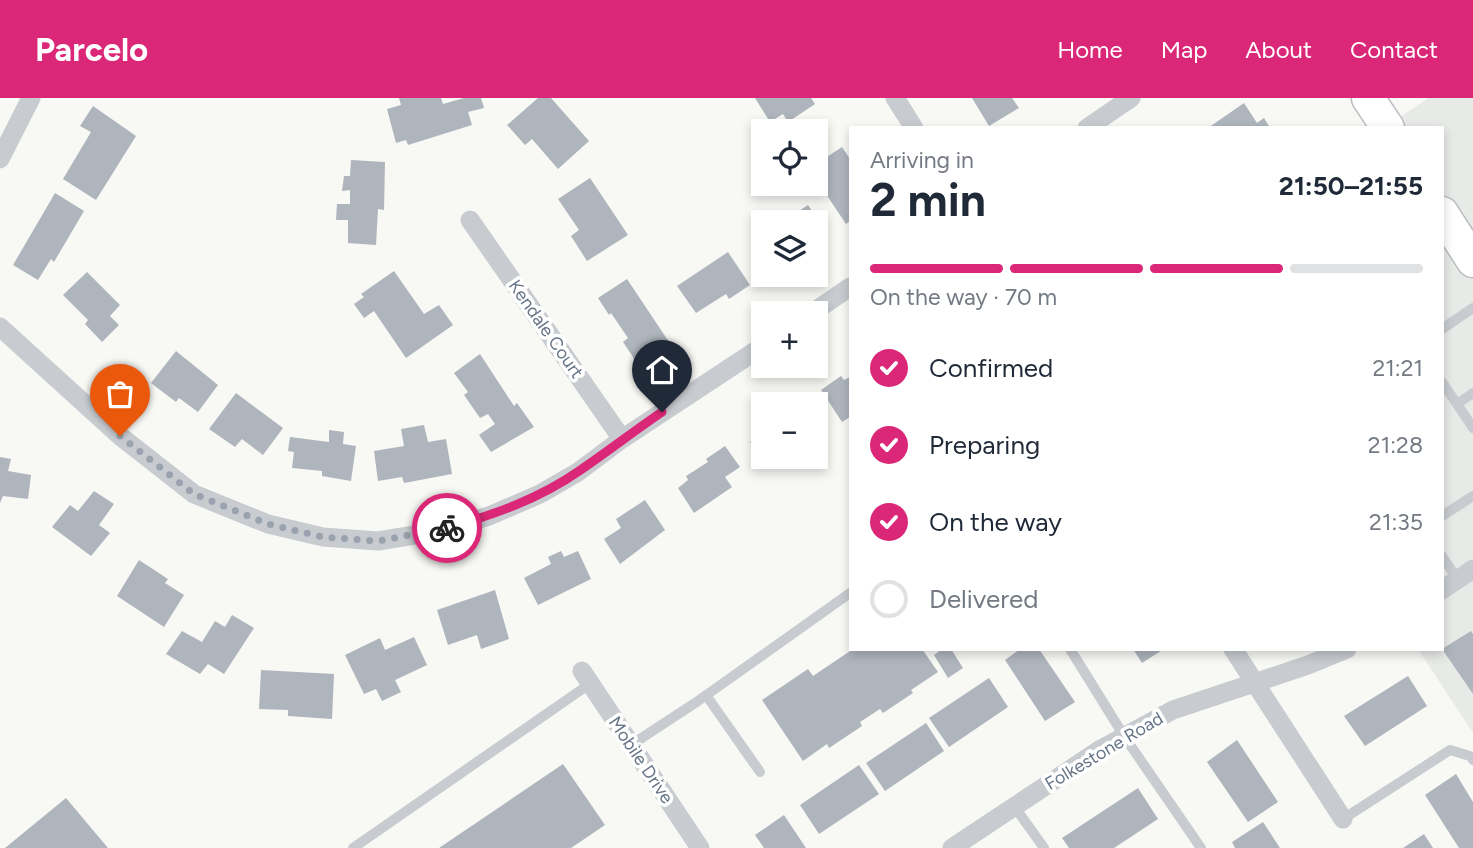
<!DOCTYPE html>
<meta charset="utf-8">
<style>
body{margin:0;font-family:Figtree,sans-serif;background:#f6f6f7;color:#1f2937;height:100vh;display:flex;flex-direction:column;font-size:26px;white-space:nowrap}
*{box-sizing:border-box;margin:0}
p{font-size:23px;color:#747a83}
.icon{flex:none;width:38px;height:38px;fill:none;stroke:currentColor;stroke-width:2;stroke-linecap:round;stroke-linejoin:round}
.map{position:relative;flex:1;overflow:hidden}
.sheet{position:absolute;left:849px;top:28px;width:595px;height:525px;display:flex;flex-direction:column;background:#fff;border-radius:0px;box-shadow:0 4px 10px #0003}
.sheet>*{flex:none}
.fabs{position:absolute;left:751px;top:21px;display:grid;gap:14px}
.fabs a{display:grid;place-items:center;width:77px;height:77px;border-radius:0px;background:#fff;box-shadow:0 4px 10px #0003;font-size:35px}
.pin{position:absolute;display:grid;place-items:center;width:60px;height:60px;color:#fff;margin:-72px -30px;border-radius:50% 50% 50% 0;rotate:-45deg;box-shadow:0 0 7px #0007}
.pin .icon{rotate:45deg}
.courier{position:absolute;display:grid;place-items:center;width:70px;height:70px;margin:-35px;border:5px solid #db2777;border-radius:50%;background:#fff;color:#222;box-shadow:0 2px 9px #0007}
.overview em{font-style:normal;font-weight:700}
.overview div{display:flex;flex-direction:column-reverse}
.overview{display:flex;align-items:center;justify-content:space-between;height:119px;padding:0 21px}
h1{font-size:46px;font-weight:700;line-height:52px}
.bar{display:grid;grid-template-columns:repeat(4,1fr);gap:10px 7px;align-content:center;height:84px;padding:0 21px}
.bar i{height:9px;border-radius:5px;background:#e0e1e3}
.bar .selected{background:#db2777}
.bar p{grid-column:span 4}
ol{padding:0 21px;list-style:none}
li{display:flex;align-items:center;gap:21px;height:77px}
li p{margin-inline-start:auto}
li .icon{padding:7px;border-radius:50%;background:#db2777;color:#fff;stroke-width:4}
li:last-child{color:#747a83}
li i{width:38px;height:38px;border:4px solid #e0e1e3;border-radius:50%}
header{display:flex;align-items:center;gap:42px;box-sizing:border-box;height:98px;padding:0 35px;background:#db2777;color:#fff}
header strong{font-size:33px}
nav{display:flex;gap:38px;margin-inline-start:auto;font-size:24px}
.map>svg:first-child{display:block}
.built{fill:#e8eae8}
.building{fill:#aeb5bc}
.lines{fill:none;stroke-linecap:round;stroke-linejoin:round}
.primary-casing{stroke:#b9bcc1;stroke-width:35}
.service{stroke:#c8cbcf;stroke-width:10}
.minor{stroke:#c8cbcf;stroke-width:19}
.primary{stroke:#fff;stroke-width:32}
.done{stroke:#99a2ae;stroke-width:7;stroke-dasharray:0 12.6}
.route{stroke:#db2777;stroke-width:9}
.labels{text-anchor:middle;stroke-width:7;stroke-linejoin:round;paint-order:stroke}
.street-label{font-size:18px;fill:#667487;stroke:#fff}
</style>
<header>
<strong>Parcelo</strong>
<nav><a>Home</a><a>Map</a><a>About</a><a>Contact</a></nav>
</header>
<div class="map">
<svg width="1473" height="750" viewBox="0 0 1473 750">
<rect width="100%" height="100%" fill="#f8f8f5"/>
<path class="built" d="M1429,0H1473V635L1418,551H1442V30H1383Z"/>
<path class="building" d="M399,0H441L443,6L464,0H481L484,10L468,14L472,27L408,47L406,42L396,45L387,11L401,7Z
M538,0H551L589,43L558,71L532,41L525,47L507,27Z
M755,0H811L815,6L788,24L783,16L770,24Z
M972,0H1012L1019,10L989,28Z
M1244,5L1257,25L1264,20L1270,30H1208Z
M93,8L136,38L96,102L63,81L91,34L80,28Z
M842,49L850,61V123L846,126L816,81V66Z
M351,62L385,64L384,112L378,111L376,147L348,145V122H336L337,106H350V92L342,93L344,78H350Z
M590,80L628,137L587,163L571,138L579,132L558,101Z
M55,95L84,113L54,164L51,161L38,182L13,167Z
M808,107L828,136L816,145V124H783Z
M763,142V168L751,150Z
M728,154L750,187L729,201L726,196L696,215L677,188Z
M394,173L424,216L439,207L453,227L406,260L374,213L364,220L354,206L364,199L361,196Z
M87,174L120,207L110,218L119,227L102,244L85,226L88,222L63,197Z
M627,181L669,244L637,265L623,244L628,240L611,215L609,217L598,200Z
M176,253L218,287L198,314L179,300L176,304L151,285Z
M480,256L514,308L517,305L534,329L491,354L479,337L495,326L488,316L480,320L464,297L468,294L454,275Z
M841,278L844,282L850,279V319L842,324L821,292Z
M236,295L283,330L263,357L242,341L235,349L209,331Z
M424,327L428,344L446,341L452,376L404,385L402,379L378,383L374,353L404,348L401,331Z
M329,332L344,334L343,346L356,348L351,383L322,378V373L292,370L294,354L288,353L290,339L329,344Z
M763,335V359H785L769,371L750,344Z
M725,348L740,369L725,379L732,389L694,415L678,390L688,382L686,378L708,364L706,361Z
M0,359L11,361L8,373L31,377L28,401L3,398L0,405Z
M800,359H815L819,364L809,371Z
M94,393L114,406L99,427L110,435L91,458L52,429L70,407L78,413Z
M645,402L665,432L620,466L604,441L621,430L616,421Z
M561,453L564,459L578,453L591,481L538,507L524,480L551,466L548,459Z
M139,462L168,481L165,485L184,497L164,529L117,498Z
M495,492L509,541L481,551L477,537L448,547L437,512Z
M232,517L254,530L224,576L208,566L200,576L166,556L182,533L202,544L215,523L225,529Z
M1471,533L1473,536V596L1442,551Z
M414,539L427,567L395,582L401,594L382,603L376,591L364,596L345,557L380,540L385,552Z
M853,551H922L938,574L911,592L913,595L883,615L880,611L860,624L862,628L829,650L827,646L803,663L762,602L808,571L813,578Z
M942,551H951L963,570L948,580L934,557Z
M1020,551H1039L1075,604L1045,623L1005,562Z
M1133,551H1164L1142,565Z
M261,572L334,576L332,621L288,618V612L259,611Z
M1408,578L1427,608L1365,648L1344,618Z
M989,580L1008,609L949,649L929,620Z
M926,625L944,653L885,693L866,665Z
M1237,642L1278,704L1248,724L1207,664Z
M563,666L605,727L571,750H439Z
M859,667L879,696L819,736L800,707Z
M1456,676L1473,704V750H1459L1425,697Z
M1138,690L1158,721L1114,750H1069L1062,740Z
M66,700L108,750H5Z
M784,717L806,750H764L755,737Z
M1263,724L1280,750H1235L1232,744Z
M1424,736L1433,750H1403Z"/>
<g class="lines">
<g class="primary-casing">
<path id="primary" d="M1368,0L1388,30
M1442,115L1473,163"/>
</g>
<path class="service" d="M1442,231L1473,210
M1442,284L1457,306L1473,295
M1457,306L1473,330
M1442,418L1473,398
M1442,458L1458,482
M1070,551L1124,638L1201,750
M706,597L760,674
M631,647L698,603L850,495
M1014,708L1044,750
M1343,721L1450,652L1470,658L1473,662
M353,750L591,585"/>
<path class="minor" d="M895,0L914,30
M1087,30L1131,0
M0,61L31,0
M470,122L622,341
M812,215L850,189
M0,229L120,338L194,396L268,426L323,439L378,443L433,434L489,418L540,396L578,374L622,341L763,248
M1442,492L1473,471
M1233,551L1343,721
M582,573L700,750
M952,750L1101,651L1173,612L1308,567L1347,551"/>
<use href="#primary" class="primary"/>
</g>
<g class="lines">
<path class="done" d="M120,338L194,396L268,426L323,439L378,443L447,430"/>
<path class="route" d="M447,430C493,417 539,401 579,373C607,354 634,333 662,314"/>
</g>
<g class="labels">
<g class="street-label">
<text transform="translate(546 231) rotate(55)" y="6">Kendale Court</text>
<text transform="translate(1104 653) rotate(-31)" y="6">Folkestone Road</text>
<text transform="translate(641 662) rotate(56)" y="6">Mobile Drive</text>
</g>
</g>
</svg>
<div class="fabs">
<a><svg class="icon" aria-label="locate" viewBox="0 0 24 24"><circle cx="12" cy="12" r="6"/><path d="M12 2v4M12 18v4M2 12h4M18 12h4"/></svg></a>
<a><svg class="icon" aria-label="layers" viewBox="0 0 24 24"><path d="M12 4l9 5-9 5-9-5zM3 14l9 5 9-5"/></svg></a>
<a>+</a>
<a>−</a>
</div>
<div class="pin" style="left:120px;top:338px;background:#ea580c"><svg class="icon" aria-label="bag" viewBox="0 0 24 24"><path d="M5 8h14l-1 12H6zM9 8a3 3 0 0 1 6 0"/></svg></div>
<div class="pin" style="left:662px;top:314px;background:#1f2937"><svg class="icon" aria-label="home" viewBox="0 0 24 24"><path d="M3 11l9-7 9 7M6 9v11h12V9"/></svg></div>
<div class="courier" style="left:447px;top:430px"><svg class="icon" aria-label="bike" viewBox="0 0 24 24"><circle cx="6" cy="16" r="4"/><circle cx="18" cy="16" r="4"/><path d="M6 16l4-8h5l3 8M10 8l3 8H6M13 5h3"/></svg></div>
<section class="sheet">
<div class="overview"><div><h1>2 min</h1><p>Arriving in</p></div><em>21:50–21:55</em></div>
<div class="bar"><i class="selected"></i><i class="selected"></i><i class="selected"></i><i></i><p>On the way · 70 m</p></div>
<ol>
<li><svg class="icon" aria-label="check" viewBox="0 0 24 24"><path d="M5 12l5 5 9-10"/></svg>Confirmed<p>21:21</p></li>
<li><svg class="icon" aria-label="check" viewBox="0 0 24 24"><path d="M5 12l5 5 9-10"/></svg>Preparing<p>21:28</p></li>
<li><svg class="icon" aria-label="check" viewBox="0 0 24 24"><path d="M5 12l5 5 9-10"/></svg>On the way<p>21:35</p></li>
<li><i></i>Delivered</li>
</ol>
</section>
</div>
